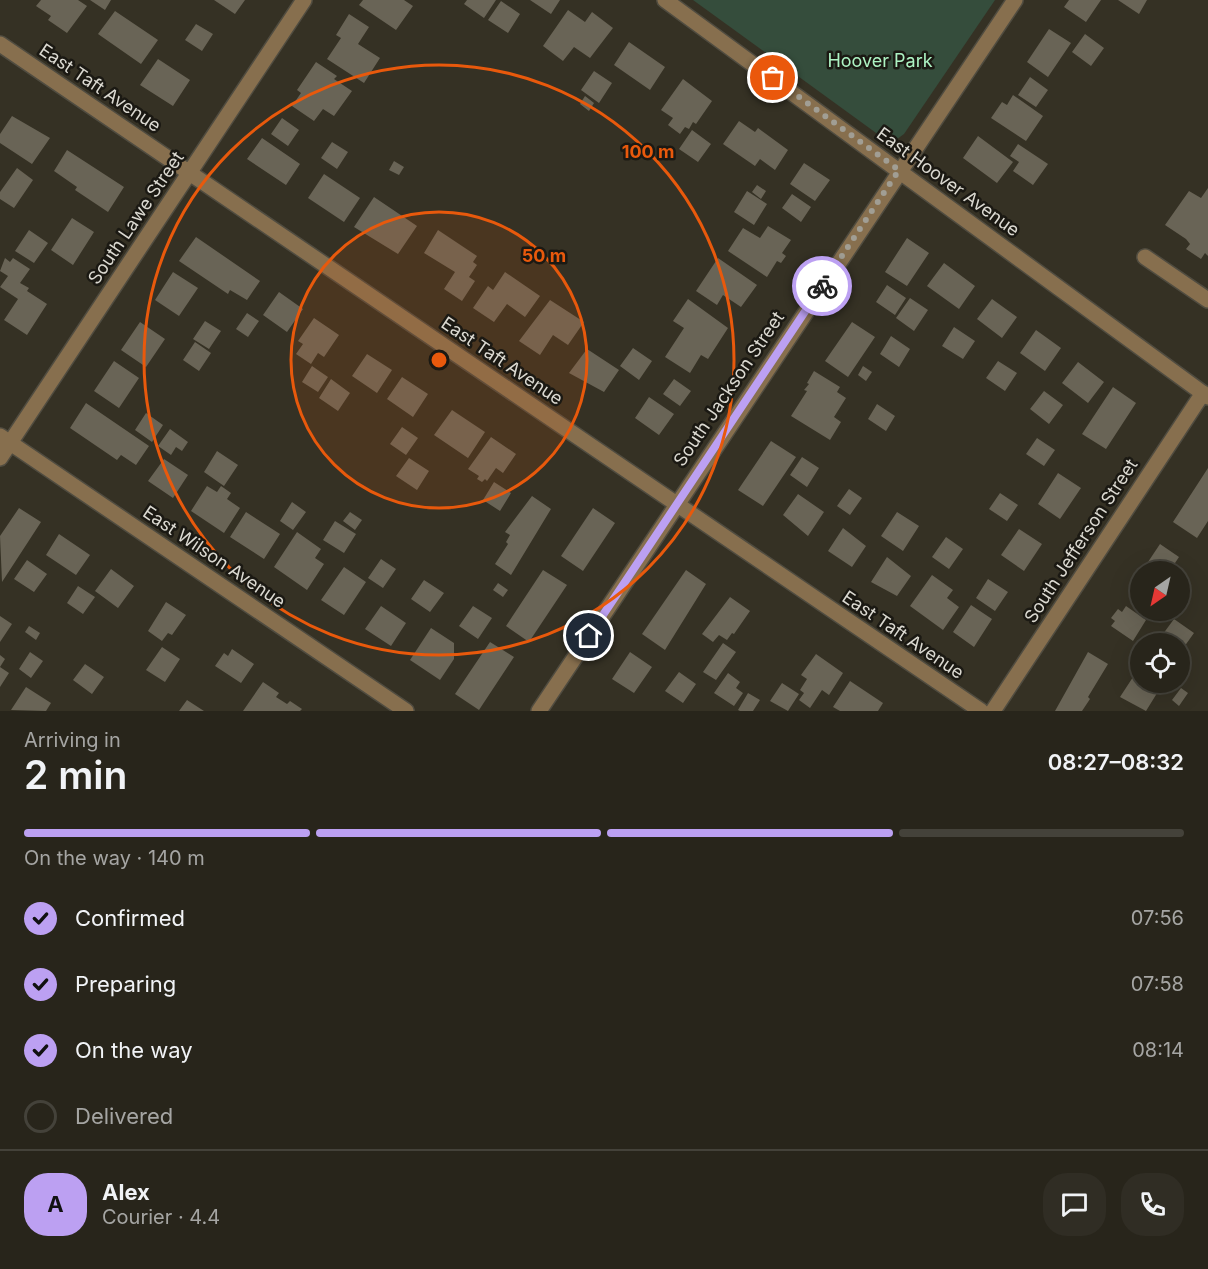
<!DOCTYPE html>
<meta charset="utf-8">
<style>
body{margin:0;font-family:Inter,sans-serif;background:#302d24;color:#f1f3f6;height:100vh;display:flex;flex-direction:column;font-size:22px;white-space:nowrap}
*{box-sizing:border-box;margin:0}
p{font-size:20px;color:#a5a5a3}
.icon{flex:none;width:33px;height:33px;fill:none;stroke:currentColor;stroke-width:2;stroke-linecap:round;stroke-linejoin:round}
.map{position:relative;height:711px;overflow:hidden}
.drawer{display:flex;flex-direction:column;background:#28251b;flex:1}
.drawer>*{flex:none}
.needle{width:39px;rotate:214deg}
.controls{position:absolute;left:1130px;top:561px;display:grid;gap:12px}
.controls a{display:grid;place-items:center;width:60px;height:60px;border-radius:50%;background:#28251b;box-shadow:0 6px 24px #0002,0 0 0 2px #44423a;font-size:30px}
.pin{position:absolute;display:grid;place-items:center;width:51px;height:51px;color:#fff;margin:-26px;border:3px solid #fff;border-radius:50%;box-shadow:0 2px 6px #0007}
.courier{position:absolute;display:grid;place-items:center;width:60px;height:60px;margin:-30px;border:4px solid #bca0f2;border-radius:50%;background:#fff;color:#222;box-shadow:0 2px 8px #0007}
.head em{font-style:normal;font-weight:600}
.head div{display:flex;flex-direction:column-reverse}
.head{display:flex;align-items:center;justify-content:space-between;height:102px;padding:0 24px}
h1{font-size:39px;font-weight:600;line-height:45px}
.bar{display:grid;grid-template-columns:repeat(4,1fr);gap:9px 6px;align-content:center;height:72px;padding:0 24px}
.bar i{height:8px;border-radius:4px;background:#44423a}
.bar .selected{background:#bca0f2}
.bar p{grid-column:span 4}
.line{display:flex;align-items:center;gap:15px;padding:0 24px;border-top:2px solid #44423a}
.line div{flex:1}
.round{display:grid;place-items:center;flex:none;width:63px;height:63px;border-radius:24px;background:#302d24}
ol{padding:0 24px;list-style:none}
li{display:flex;align-items:center;gap:18px;height:66px}
li p{margin-inline-start:auto}
li .icon{padding:6px;border-radius:50%;background:#bca0f2;color:#111;stroke-width:4}
li:last-child{color:#a5a5a3}
li i{width:33px;height:33px;border:3px solid #44423a;border-radius:50%}
.map>svg:first-child{display:block}
.green{fill:#354d3c}
.building{fill:#696456}
.lines{fill:none;stroke-linecap:round;stroke-linejoin:round}
.minor-casing{stroke:#504c40;stroke-width:18}
.minor{stroke:#876f4e;stroke-width:15}
.done{stroke:#a19e94;stroke-width:6;stroke-dasharray:0 10.8}
.route{stroke:#bca0f2;stroke-width:8}
.ring{fill:none;stroke:#e8590c;stroke-width:3}
.labels{text-anchor:middle;stroke-width:5;stroke-linejoin:round;paint-order:stroke}
.park-label{font-size:18px;fill:#adf3c3;stroke:#1b1913}
.street-label{font-size:18px;fill:#dbd9d1;stroke:#1b1913}
.centre{fill:#e8590c;stroke:#1b1913;stroke-width:3}
.ring-label{font-size:18px;text-anchor:middle;font-weight:bold;fill:#e8590c;stroke:#1b1913;stroke-width:5;stroke-linejoin:round;paint-order:stroke}
</style>
<div class="map">
<svg width="1208" height="711" viewBox="0 0 1208 711">
<rect width="100%" height="100%" fill="#353124"/>
<path class="green" d="M693,0H995L904,134L893,142L883,138Z"/>
<path class="building" d="M41,0H78L87,6L67,33L48,20L51,16L36,6Z
M90,0H111L105,10Z
M214,0H245L235,14Z
M363,0H404L413,6L396,30L359,5Z
M467,0H496L484,18L464,4Z
M530,0H560L551,14Z
M1069,0H1101L1086,22L1064,7Z
M1118,0H1147L1139,14Z
M501,1L520,14L508,33L488,20Z
M568,10L585,22L592,12L613,28L590,58L574,47L563,61L543,46Z
M115,11L158,40L141,64L98,34Z
M349,14L369,27L358,44L380,58L364,83L327,59L341,38L336,35Z
M196,24L213,34L202,51L185,40Z
M1049,29L1071,43L1048,77L1027,62Z
M1085,34L1104,48L1091,66L1072,52Z
M629,42L665,67L650,90L614,65Z
M158,59L190,80L173,106L140,85Z
M316,62L337,76L334,79L352,91L334,116L323,109L314,121L292,106L301,93L297,90Z
M594,71L612,83L599,103L581,90Z
M1030,77L1048,90L1036,107L1018,95Z
M683,79L712,101L696,124L693,122L689,129L685,127L680,134L668,125L673,118L661,110Z
M1013,95L1043,116L1026,141L991,118L1002,102L1007,105Z
M585,96L594,103L589,111L580,104Z
M12,116L50,138L32,164L0,143V134Z
M282,118L299,130L288,146L271,134Z
M739,121L755,132L758,128L788,150L775,170L760,159L755,166L723,144Z
M692,130L711,144L698,162L679,149Z
M978,136L1013,162L997,183L963,158Z
M262,138L300,164L286,185L247,159Z
M332,142L348,152L337,169L321,158Z
M1018,144L1048,164L1033,185L1013,171L1019,162L1010,156Z
M67,150L124,187L108,212L75,190L77,187L54,171Z
M394,161L404,167L399,175L389,170Z
M804,163L830,180L815,201L790,184Z
M17,168L33,180L14,208L0,199V192Z
M324,174L360,198L344,222L308,198Z
M757,185L766,191L761,199L752,192Z
M1208,188V256L1205,253L1201,259L1186,249L1190,244L1186,239L1165,225L1189,191L1201,198Z
M747,191L767,204L754,225L734,212Z
M792,194L811,207L801,222L782,208Z
M374,197L417,226L398,254L354,227Z
M72,218L94,232L73,265L51,250Z
M768,226L791,240L782,253L786,256L781,263L777,261L767,277L728,251L743,228L760,238Z
M29,230L48,243L34,263L15,251Z
M438,230L477,256L473,262L477,265L469,277L475,281L462,301L444,289L455,272L424,253Z
M196,237L260,281L247,300L230,290L228,294L179,261Z
M907,238L929,253L907,286L885,272Z
M5,258L10,262L13,258L30,269L20,283L29,288L27,291L47,304L27,335L4,320L18,299L0,287L8,276L0,271Z
M718,258L757,285L741,307L723,295L717,305L696,291Z
M944,263L975,286L959,309L927,286Z
M173,272L198,288L179,316L155,300Z
M505,272L540,296L525,317L507,304L494,322L473,308L488,286L493,290Z
M887,285L906,298L895,315L876,302Z
M279,292L303,309L287,332L263,315Z
M910,298L928,310L914,331L896,318Z
M688,299L728,328L708,359L701,355L690,373L665,357L684,328L673,321Z
M992,299L1017,317L1002,338L977,319Z
M550,300L584,322L568,345L553,335L540,355L519,341Z
M247,313L259,321L248,337L236,329Z
M314,318L339,335L324,357L318,353L311,364L296,354L303,344L298,341Z
M205,321L221,331L209,349L193,339Z
M140,322L165,339L146,367L121,350Z
M852,322L875,337L848,377L825,361Z
M954,327L975,341L963,359L942,346Z
M1036,330L1061,348L1045,371L1020,353Z
M891,336L910,349L899,367L880,354Z
M195,342L211,353L199,371L183,360Z
M633,348L652,361L639,380L620,366Z
M587,349L619,370L604,392L569,373Z
M367,354L392,370L377,393L352,376Z
M114,361L139,378L119,408L94,391Z
M998,361L1017,373L1005,391L986,378Z
M1078,362L1104,382L1088,403L1062,383Z
M312,366L328,377L318,392L302,382Z
M863,366L872,372L866,381L858,375Z
M814,371L840,387L837,392L846,398L834,417L841,422L830,440L791,416L807,391L804,390L809,384L807,383Z
M402,377L428,394L413,417L387,399Z
M331,379L350,393L338,411L319,398Z
M674,379L691,391L680,406L663,394Z
M1113,387L1136,403L1106,449L1082,434Z
M1044,391L1063,405L1049,424L1030,409Z
M649,397L674,414L659,435L635,418Z
M86,403L149,446L136,465L121,455L117,460L70,428Z
M877,404L895,416L886,431L868,419Z
M452,410L485,432L468,458L434,435Z
M146,413L163,425L152,442L135,430Z
M402,427L418,438L406,455L390,444Z
M170,429L188,442L182,451L176,447L171,455L158,446Z
M491,437L516,454L503,473L496,468L487,481L485,479L482,482L477,479L479,476L468,469Z
M1037,438L1055,450L1044,466L1026,454Z
M771,441L796,457L763,506L738,490Z
M217,451L238,465L224,486L204,472Z
M802,457L819,468L807,487L790,475Z
M409,458L429,471L417,490L396,476Z
M164,459L188,475L173,498L148,481Z
M1208,468V521L1197,538L1173,522Z
M1058,473L1081,488L1060,519L1038,504Z
M494,482L511,493L500,511L483,500Z
M207,486L217,492L221,486L231,493L227,499L240,508L224,533L191,511Z
M849,489L862,498L850,515L837,506Z
M1000,493L1018,505L1007,521L989,509Z
M798,494L824,512L808,536L783,515Z
M532,496L551,509L511,575L495,564L508,544L506,542L510,535L505,532Z
M292,502L306,512L293,530L280,521Z
M19,508L41,522L2,582L0,536Z
M593,508L615,523L583,571L561,556Z
M246,512L280,534L264,559L230,537Z
M350,512L362,520L355,530L343,521Z
M897,512L919,526L903,551L881,536Z
M335,521L356,534L344,553L323,540Z
M843,528L866,546L852,567L828,551Z
M1019,529L1042,544L1024,571L1001,555Z
M297,532L321,549L315,558L324,564L307,590L274,567Z
M59,534L90,555L76,575L46,555Z
M946,537L963,549L949,569L932,557Z
M1160,544L1179,557L1169,572H1148L1144,568Z
M887,557L911,576L897,596L871,582Z
M381,559L396,569L383,588L368,578Z
M27,560L47,574L34,592L14,579Z
M344,567L366,582L344,615L321,600Z
M111,569L134,586L118,608L95,591Z
M543,570L567,585L529,642L506,626Z
M686,570L706,584L665,650L642,634Z
M932,575L953,590L947,598L959,607L943,630L910,606Z
M988,579L1008,592L995,611L976,598Z
M424,580L444,593L430,612L411,599Z
M1179,580L1191,588L1179,607Z
M498,583L508,590L503,597L493,590Z
M78,586L95,597L83,614L67,603Z
M730,597L750,611L734,634L732,633L727,640L719,635L713,642L702,634Z
M166,602L186,615L172,635L168,633L162,641L148,631Z
M971,605L992,619L974,647L953,632Z
M381,606L406,623L391,646L365,629Z
M473,606L492,618L478,639L459,626Z
M1126,606L1146,620L1133,641L1111,626L1115,621L1111,618L1118,609L1122,612Z
M0,616L12,624L0,642Z
M1174,619L1194,633L1179,654V644H1168L1160,638Z
M29,626L40,633L36,640L25,632Z
M431,628L454,643V659L440,680L410,660Z
M490,642L514,657L479,710L455,694Z
M723,643L736,652L716,680L703,672Z
M162,647L180,659L165,682L146,670Z
M232,649L254,664L241,683L215,666L224,653L228,656Z
M30,652L43,661L31,678L19,669Z
M630,652L652,667L634,693L612,679Z
M1088,652L1108,664L1088,697L1090,699L1082,711H1055Z
M816,654L843,673L829,695L822,690L810,708L799,700L804,693L800,690L807,679L801,675Z
M0,655L5,659L0,667L9,673L0,687Z
M85,664L104,677L92,694L73,680Z
M679,672L696,684L683,703L665,691Z
M728,673L740,682L736,688L743,693L734,706L714,693Z
M1135,674L1140,678V682H1148L1159,690L1146,711L1120,697Z
M850,681L883,703L878,711H840L833,707Z
M263,682L279,693L276,697L287,704L290,701L302,709L300,711H243Z
M782,683L799,694L788,711L770,701Z
M26,687L51,703L46,711L11,710Z
M1181,688L1188,693L1179,706L1172,700Z
M748,693L760,700L753,711H740L738,710Z
M187,700L204,711H179Z"/>
<g class="lines">
<g class="minor-casing">
<path id="minor" d="M665,0L1208,397
M0,44L981,711
M1145,257L1208,300
M0,436L406,711
M0,458L304,0
M539,711L1015,0
M993,711L1203,393"/>
</g>
<use href="#minor" class="minor"/>
</g>
<g class="lines">
<path class="done" d="M773,78L899,170L822,286"/>
<path class="route" d="M589,636L822,286"/>
</g>
<circle cx="439" cy="360" r="148" fill="#e8590c" fill-opacity=".12"/>
<g class="ring">
<circle cx="439" cy="360" r="148"/>
<circle cx="439" cy="360" r="295"/>
</g>
<g class="labels">
<g class="park-label">
<text x="880" y="67">Hoover Park</text>
</g>
<g class="street-label">
<text transform="translate(100 88) rotate(34)" y="6">East Taft Avenue</text>
<text transform="translate(948 182) rotate(36)" y="6">East Hoover Avenue</text>
<text transform="translate(136 218) rotate(-56)" y="6">South Lawe Street</text>
<text transform="translate(502 361) rotate(34)" y="6">East Taft Avenue</text>
<text transform="translate(729 389) rotate(-56)" y="6">South Jackson Street</text>
<text transform="translate(1081 541) rotate(-57)" y="6">South Jefferson Street</text>
<text transform="translate(214 557) rotate(34)" y="6">East Wilson Avenue</text>
<text transform="translate(903 635) rotate(34)" y="6">East Taft Avenue</text>
</g>
</g>
<circle cx="439" cy="360" r="9" class="centre"/>
<g class="ring-label">
<text x="648" y="158">100 m</text>
<text x="544" y="262">50 m</text>
</g>
</svg>
<div class="controls">
<a><svg class="needle" viewBox="-14 -14 28 28"><path d="M0-13l5 13h-10z" fill="#e53935"/><path d="M0 13l5-13h-10z" fill="#a5a5a3"/></svg></a>
<a><svg class="icon" aria-label="locate" viewBox="0 0 24 24"><circle cx="12" cy="12" r="6"/><path d="M12 2v4M12 18v4M2 12h4M18 12h4"/></svg></a>
</div>
<div class="pin" style="left:773px;top:78px;background:#ea580c"><svg class="icon" aria-label="bag" viewBox="0 0 24 24"><path d="M5 8h14l-1 12H6zM9 8a3 3 0 0 1 6 0"/></svg></div>
<div class="pin" style="left:589px;top:636px;background:#1f2937"><svg class="icon" aria-label="home" viewBox="0 0 24 24"><path d="M3 11l9-7 9 7M6 9v11h12V9"/></svg></div>
<div class="courier" style="left:822px;top:286px"><svg class="icon" aria-label="bike" viewBox="0 0 24 24"><circle cx="6" cy="16" r="4"/><circle cx="18" cy="16" r="4"/><path d="M6 16l4-8h5l3 8M10 8l3 8H6M13 5h3"/></svg></div>
</div>
<section class="drawer">
<div class="head"><div><h1>2 min</h1><p>Arriving in</p></div><em>08:27–08:32</em></div>
<div class="bar"><i class="selected"></i><i class="selected"></i><i class="selected"></i><i></i><p>On the way · 140 m</p></div>
<ol>
<li><svg class="icon" aria-label="check" viewBox="0 0 24 24"><path d="M5 12l5 5 9-10"/></svg>Confirmed<p>07:56</p></li>
<li><svg class="icon" aria-label="check" viewBox="0 0 24 24"><path d="M5 12l5 5 9-10"/></svg>Preparing<p>07:58</p></li>
<li><svg class="icon" aria-label="check" viewBox="0 0 24 24"><path d="M5 12l5 5 9-10"/></svg>On the way<p>08:14</p></li>
<li><i></i>Delivered</li>
</ol>
<div class="line" style="height:108px"><b class="round" style="background:#bca0f2;color:#111">A</b><div><b>Alex</b><p>Courier · 4.4</p></div><a class="round"><svg class="icon" aria-label="chat" viewBox="0 0 24 24"><path d="M4 5h16v11H9l-5 4z"/></svg></a><a class="round"><svg class="icon" aria-label="phone" viewBox="0 0 24 24"><path d="M5 4h4l2 5-3 2q2 4 5 5l2-3 5 2v4C11 20 4 13 5 4z"/></svg></a></div>
</section>
